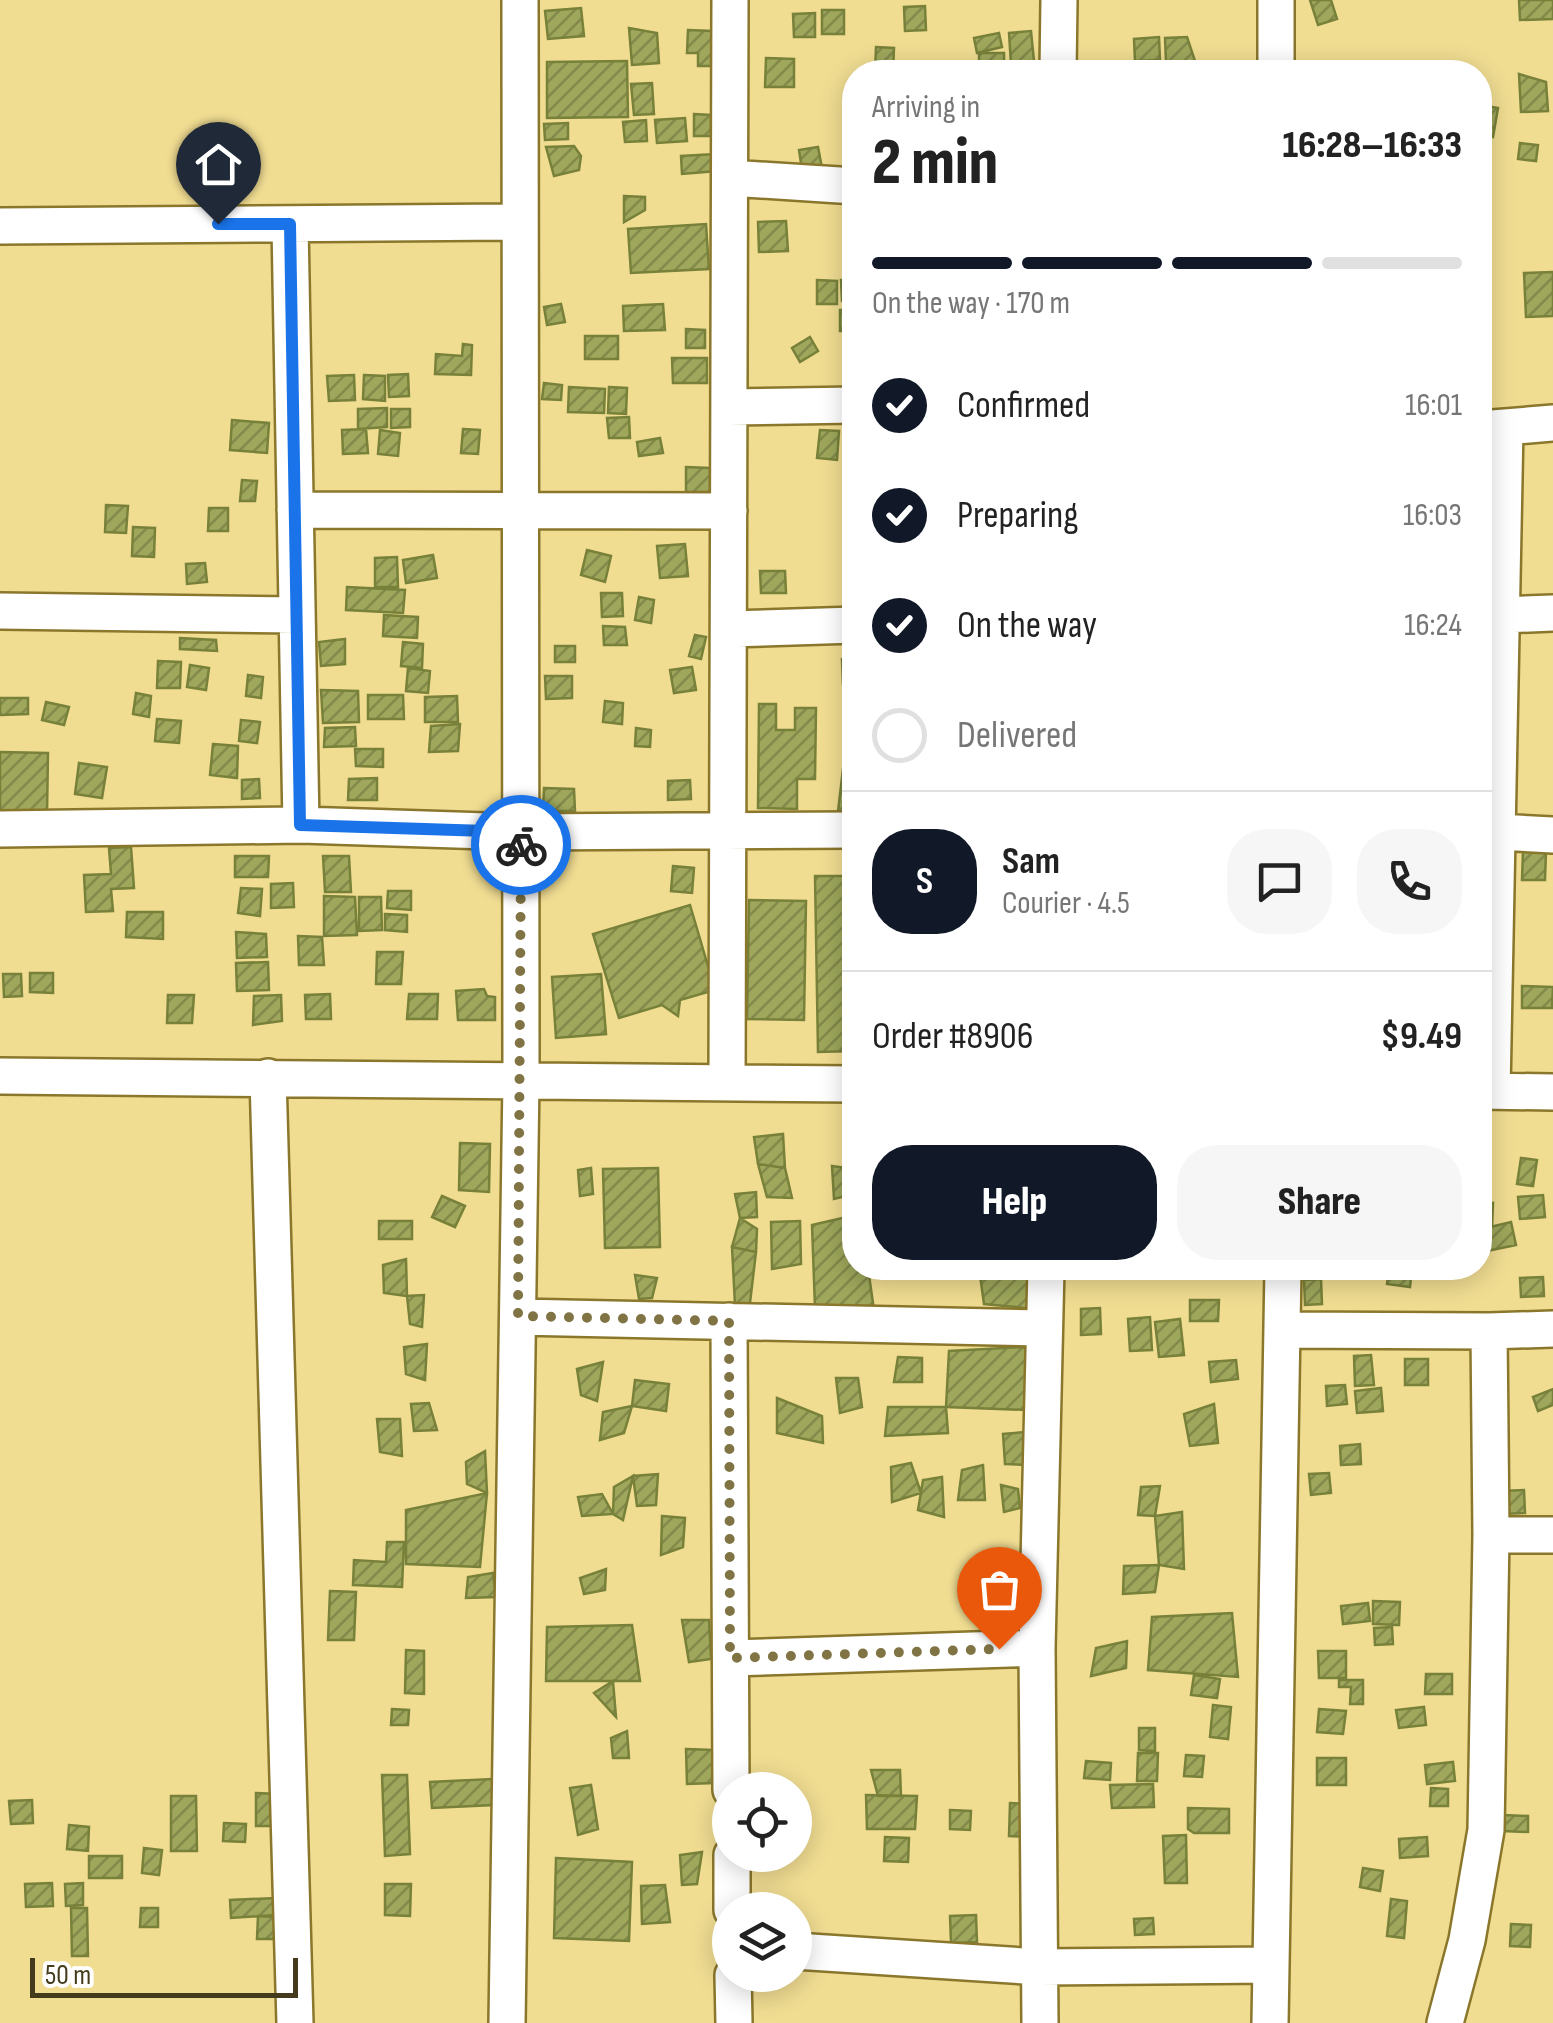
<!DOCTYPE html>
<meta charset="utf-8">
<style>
body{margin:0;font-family:"Sofia Sans Condensed",sans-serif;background:#f6f6f6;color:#222;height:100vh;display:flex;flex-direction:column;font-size:38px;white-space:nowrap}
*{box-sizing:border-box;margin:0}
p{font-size:32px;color:#767676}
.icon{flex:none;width:55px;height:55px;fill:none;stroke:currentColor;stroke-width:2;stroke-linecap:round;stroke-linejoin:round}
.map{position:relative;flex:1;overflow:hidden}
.drawer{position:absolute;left:842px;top:60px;width:650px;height:1220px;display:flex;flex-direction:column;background:#fff;border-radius:40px;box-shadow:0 5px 25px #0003}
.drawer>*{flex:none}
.buttons{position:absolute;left:712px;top:1772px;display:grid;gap:20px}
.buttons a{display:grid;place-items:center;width:100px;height:100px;border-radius:50%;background:#fff;box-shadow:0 5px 25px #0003;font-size:50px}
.scale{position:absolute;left:30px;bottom:25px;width:268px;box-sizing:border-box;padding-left:10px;border:5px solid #433b1c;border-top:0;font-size:28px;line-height:35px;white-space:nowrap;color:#433b1c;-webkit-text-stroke:8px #fefefe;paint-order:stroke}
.pin{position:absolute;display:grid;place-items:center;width:85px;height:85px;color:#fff;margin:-102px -42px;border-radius:50% 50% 50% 0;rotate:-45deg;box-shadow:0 0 10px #0007}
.pin .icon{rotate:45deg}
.courier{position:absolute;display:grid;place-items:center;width:100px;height:100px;margin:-50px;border:8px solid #1a73e8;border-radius:50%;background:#fff;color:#222;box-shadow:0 2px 12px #0007}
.head em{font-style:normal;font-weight:800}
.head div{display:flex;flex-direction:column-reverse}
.head{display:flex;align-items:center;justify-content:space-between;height:170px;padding:0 30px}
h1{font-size:65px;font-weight:800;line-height:75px}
.bar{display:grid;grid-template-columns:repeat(4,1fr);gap:15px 10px;align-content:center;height:120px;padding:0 30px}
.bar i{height:12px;border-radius:8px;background:#e0e0e0}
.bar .on{background:#111827}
.bar p{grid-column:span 4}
.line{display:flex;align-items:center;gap:25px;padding:0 30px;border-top:2px solid #e0e0e0}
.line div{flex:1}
.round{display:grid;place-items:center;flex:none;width:105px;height:105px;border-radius:40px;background:#f6f6f6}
ol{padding:0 30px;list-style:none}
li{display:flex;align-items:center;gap:30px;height:110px}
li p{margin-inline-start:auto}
li .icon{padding:10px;border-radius:50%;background:#111827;color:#fff;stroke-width:4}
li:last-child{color:#767676}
li i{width:55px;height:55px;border:5px solid #e0e0e0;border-radius:50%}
.primary-button{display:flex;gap:20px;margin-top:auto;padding:20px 30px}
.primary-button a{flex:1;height:115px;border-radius:40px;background:#111827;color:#fff;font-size:40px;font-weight:800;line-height:115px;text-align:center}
.primary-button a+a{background:#f6f6f6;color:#222}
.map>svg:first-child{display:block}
.building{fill:url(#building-hatch);stroke:#788139;stroke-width:2.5}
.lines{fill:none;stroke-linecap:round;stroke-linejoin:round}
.minor-casing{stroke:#8a772c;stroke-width:40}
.minor{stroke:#fff;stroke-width:35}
.done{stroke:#807445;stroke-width:10;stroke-dasharray:0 18}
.route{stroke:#1a73e8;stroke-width:12}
</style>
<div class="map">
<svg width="1553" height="2023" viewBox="0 0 1553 2023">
<defs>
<pattern id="building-hatch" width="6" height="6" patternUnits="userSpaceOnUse" patternTransform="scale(2.5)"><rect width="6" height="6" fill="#9ea75b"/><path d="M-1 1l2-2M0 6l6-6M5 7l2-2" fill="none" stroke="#82894a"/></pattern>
</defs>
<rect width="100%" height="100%" fill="#f1dd92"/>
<path class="building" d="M1310,0H1331L1337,19L1318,25Z
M1519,0H1553V19L1520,20Z
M925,6L926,30L905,31L904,7Z
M581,8L584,36L548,39L545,11Z
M822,10H844V34H822Z
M815,13V37H794L793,14Z
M629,28L657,33L659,63L632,65Z
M688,30L712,31L711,66H698V53H687Z
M1031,31L1034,61L1011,64L1009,33Z
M999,33L1002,47L977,53L974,38Z
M1159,37L1160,60L1135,61L1134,39Z
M1187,37L1195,61L1166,62L1165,38Z
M876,47L894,48L893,72H875Z
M979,53H1004V72H979Z
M766,58L794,59V87H765Z
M627,61L628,117L547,118V62Z
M1086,63L1166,67V72H1086Z
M1519,74L1546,82L1548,111L1521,112Z
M652,83L654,114L634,115L631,84Z
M1480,105L1498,108L1493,137L1480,135Z
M694,114L711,115V136H694Z
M685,118L687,141L657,143L655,120Z
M646,120L647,141L625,142L623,122Z
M568,123V139L545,140L544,124Z
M1520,143L1538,145L1536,161L1518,159Z
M574,146L581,156L579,170L554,176L546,147Z
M818,147L823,173L803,176L799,150Z
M715,154L717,171L682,174L681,156Z
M624,196L645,197V210L624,222Z
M786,221L788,251L759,252L758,222Z
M706,224L709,269L631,273L628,229Z
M1553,272V316L1526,317L1524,273Z
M817,280L837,281V304H817Z
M841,280H855V301H842Z
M561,304L565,322L547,325L544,307Z
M663,304L665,330L624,331L623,306Z
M840,310H855V331H840Z
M686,329L705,330V348H686Z
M585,336H618V359H585Z
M810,337L818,351L800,362L792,348Z
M463,344L472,345L471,375L435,374L436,354L462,356Z
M672,358H707V383H673Z
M408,374L409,396L389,397L388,375Z
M354,375L355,400L329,401L327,376Z
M364,375L385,376V401L363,399Z
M544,383L562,385L561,400L542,399Z
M569,387L605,389L604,413L568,412Z
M609,387L627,388L626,414L608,413Z
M387,408V427L358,429V409Z
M391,409H410V427L391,428Z
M629,417L630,438H609L607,418Z
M232,420L269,423L267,453L230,450Z
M366,429L368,453L343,454L342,430Z
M463,429L480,430L478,454L461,453Z
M380,430L400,433L398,456L378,454Z
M820,430L839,431L837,460L817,458Z
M660,438L663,453L639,456L637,442Z
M686,467L710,468V492H686Z
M242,480L257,481L255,501H240Z
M106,505L128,506L126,533L105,532Z
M209,508H228V531H208Z
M133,527L155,528L154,557L132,556Z
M685,544L688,576L660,578L657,546Z
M587,550L611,556L605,582L581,575Z
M433,555L437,578L406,583L403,560Z
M397,557L398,587H375V558Z
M205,563L207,582L187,584L186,564Z
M760,571H785L786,593H761Z
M347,587L405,590L403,613L346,610Z
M601,593H622L623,616L602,617Z
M639,597L654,600L651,623L635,620Z
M384,615L418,617L417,638L383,636Z
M603,626L625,627L627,645H604Z
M695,635L706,637L701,659L689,656Z
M180,638L216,640L217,651L180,649Z
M345,639V664L321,666L319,642Z
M403,642L423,644L422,668L401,666Z
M555,646H575V662H555Z
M855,657V688L843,685L842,659Z
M158,661L181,662L180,688H157Z
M190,665L209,668L206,690L187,687Z
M692,667L696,690L674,693L670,670Z
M408,668L430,671L428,693L406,691Z
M248,675L263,677L261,698L246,696Z
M545,676H572V698L546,699Z
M321,690L358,691L359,722L323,723Z
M136,693L151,696L149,717L133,714Z
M368,695H403L404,719H368Z
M457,696L458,722H425V697Z
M0,698H28V714L0,715Z
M605,701L623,703L622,724L603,722Z
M46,702L69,707L64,725L42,720Z
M759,704H776V730H795V708H816L815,779H797V809L758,808Z
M157,719L181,721L179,743L155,741Z
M241,720L260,722L257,743L239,741Z
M460,724L458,751L429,752L431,726Z
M355,727L356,746L324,747L325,728Z
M636,728L651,730L650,747L635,746Z
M847,735L855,736V822L837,820Z
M213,744L238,746L237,778L210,775Z
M355,749H383V767L356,766Z
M0,752L48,753L47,815L0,814Z
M79,763L107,767L102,798L75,794Z
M377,778V800H348L349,779Z
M259,779L260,798L242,799V780Z
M690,780L691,799L668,800V781Z
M544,788L574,789L575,811H543Z
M131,847L134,888L111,889L113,911L86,912L84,875L111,874L109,848Z
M1523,850L1546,851L1545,880H1522Z
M235,856H269L268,877H235Z
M323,856H349L351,892H325Z
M673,866L694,868L692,893L671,891Z
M815,876H855V1051L818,1052Z
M293,883L294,907L271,908V884Z
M241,888L262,889L260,916L238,913Z
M388,891H411V910L387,908Z
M324,896L355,897L357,935L324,936Z
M359,897H381L382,930L359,931Z
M749,900L806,901L804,1020L747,1019Z
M690,905L715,990L680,1000L678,1016L662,1005L619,1018L593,934Z
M127,912H163V939L126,937Z
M385,914L407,915V932L385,930Z
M236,932L266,934L267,957L237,958Z
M298,936L322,937L324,965H299Z
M377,952H403L401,984H376Z
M268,962L269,990L237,991L236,963Z
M30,973H53V993L30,992Z
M3,974H21L22,996L4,997Z
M601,974L606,1034L556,1038L552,977Z
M1522,986L1553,987L1552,1008H1522Z
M484,989L487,996L495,997V1020H458L456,991Z
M330,994L331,1019H306L305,995Z
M409,994H438L437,1019H407Z
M168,995H194L192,1023H167Z
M281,995L282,1021L253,1025L254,996Z
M783,1134L785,1168L758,1164L754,1137Z
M460,1143L490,1144L489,1192L459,1190Z
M1521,1158L1537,1160L1533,1186L1517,1184Z
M758,1164L785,1168L792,1198L767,1197Z
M832,1166L854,1169V1194L834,1199Z
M591,1168L593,1194L580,1196L578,1170Z
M658,1168L660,1247L605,1248L603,1169Z
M756,1192L757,1217L740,1218L735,1194Z
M1543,1195L1545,1217L1520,1219L1518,1197Z
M442,1196L465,1206L455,1227L432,1217Z
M1480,1202L1493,1203L1492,1227L1480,1226Z
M855,1215V1268H868L874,1310L815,1308L812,1225Z
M740,1218L757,1229L756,1252L732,1247Z
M379,1221H412V1239H379Z
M800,1221L801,1264L772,1269L771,1222Z
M1511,1222L1516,1245L1487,1251L1482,1229Z
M732,1247L756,1252L750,1303L735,1305Z
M406,1259L407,1296L384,1293L383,1265Z
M979,1268H1031L1035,1309L984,1304Z
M1389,1268H1412L1410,1287L1387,1284Z
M635,1275L657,1278L652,1298L639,1299Z
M1543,1277L1544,1296L1521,1297L1520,1278Z
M1321,1279L1322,1304L1305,1305L1304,1280Z
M424,1295L422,1327L410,1324L407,1296Z
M1190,1300H1219L1218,1321H1190Z
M1100,1308L1101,1334L1081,1335V1309Z
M1150,1317L1152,1350L1130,1351L1128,1319Z
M1180,1319L1184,1355L1159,1357L1155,1322Z
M427,1344L425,1380L406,1374L404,1347Z
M1025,1347L1028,1410L946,1407L949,1351Z
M1371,1355L1374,1385L1355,1386L1354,1356Z
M898,1357L922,1358V1382H894Z
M1405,1359H1428V1385H1405Z
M1236,1360L1238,1379L1211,1382L1209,1362Z
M603,1362L597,1401L581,1395L577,1369Z
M836,1378H858L862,1407L840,1413Z
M635,1380L669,1384L666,1411L632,1406Z
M1345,1385L1347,1404L1327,1406L1326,1386Z
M1381,1388L1383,1411L1357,1413L1355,1391Z
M1553,1389V1405L1538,1411L1533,1397Z
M777,1398L822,1416L823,1443L777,1433Z
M429,1403L437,1430L414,1431L411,1404Z
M1214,1404L1218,1443L1190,1446L1184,1414Z
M632,1406L624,1433L600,1440L603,1412Z
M888,1407H946L948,1433L885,1436Z
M377,1419H400L402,1456L380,1452Z
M1025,1432L1026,1465L1005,1464L1003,1434Z
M1360,1444L1361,1464L1341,1465L1340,1446Z
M485,1451L487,1493L467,1484L466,1462Z
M911,1463L921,1493L892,1502L891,1467Z
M983,1465L985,1500H958L962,1470Z
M1329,1473L1331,1493L1311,1495L1309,1474Z
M658,1474L656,1505L637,1506L633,1476Z
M633,1476L623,1520L613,1514L614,1487Z
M942,1477L944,1517L918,1510L923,1480Z
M1001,1485L1018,1489L1020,1508L1004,1512Z
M1160,1486L1155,1516L1138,1515L1141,1487Z
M1524,1490L1525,1513L1502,1514L1501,1491Z
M487,1493L480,1567L406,1564V1510Z
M602,1494L613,1514L582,1516L578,1497Z
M1182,1512L1184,1569L1159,1565L1155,1516Z
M662,1516L685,1518L683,1547L661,1555Z
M387,1542H404L402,1587L353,1585L354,1560L386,1562Z
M1159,1565L1155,1592L1123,1594L1124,1566Z
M606,1569L605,1590L584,1594L580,1578Z
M493,1573L496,1597L466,1598L468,1577Z
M330,1591L356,1592L354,1640H328Z
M1373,1601L1400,1602L1399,1625L1373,1624Z
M1368,1603L1370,1621L1343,1624L1341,1606Z
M1232,1613L1238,1677L1148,1670L1152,1617Z
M682,1620H709L711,1659L689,1662Z
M632,1625L640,1681H546L547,1627Z
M1392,1627L1393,1644L1375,1645L1374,1628Z
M1127,1641L1126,1668L1091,1676L1096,1648Z
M406,1650L424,1651V1694L405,1693Z
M1318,1651H1346V1678H1319Z
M1426,1674H1452V1694H1425Z
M1194,1675L1220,1679L1217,1698L1191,1695Z
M1339,1680H1363V1704H1350L1351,1687H1339Z
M613,1681L616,1717L594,1693Z
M1213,1705L1231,1707L1228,1739L1210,1737Z
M1424,1707L1426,1725L1399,1728L1396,1710Z
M392,1709L409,1710L408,1725H391Z
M1319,1709L1346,1711L1343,1734L1317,1732Z
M1139,1728H1155V1751L1139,1750Z
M627,1731L629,1758H613L611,1738Z
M686,1749L714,1750L715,1783L687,1784Z
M1138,1753H1158L1157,1781H1137Z
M1186,1755L1204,1756L1202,1777L1184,1776Z
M1317,1758H1346V1785H1317Z
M1086,1761L1111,1763L1110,1780L1084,1778Z
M1453,1762L1455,1781L1427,1784L1425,1765Z
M871,1770H900L901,1796H878Z
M382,1775H407L410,1854L385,1856Z
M492,1779L494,1805L432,1808L430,1782Z
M1153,1784L1154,1807L1112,1808L1110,1785Z
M591,1785L598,1829L578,1835L570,1788Z
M1431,1788L1448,1789V1806H1430Z
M256,1793L278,1794V1826H256Z
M866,1795L917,1796L915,1829H867Z
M171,1796H196L197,1851H171Z
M32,1800L33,1823L11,1824L9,1801Z
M1010,1803L1030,1804L1029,1837L1009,1836Z
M1188,1808L1229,1809V1833H1194L1188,1829Z
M950,1810L971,1811L970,1830L950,1829Z
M1503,1815L1528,1816V1832L1503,1831Z
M224,1823L246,1824L245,1842L223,1841Z
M69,1825L89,1827L88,1851L67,1849Z
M1186,1835L1187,1883H1165L1163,1836Z
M885,1837L909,1838L908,1862L884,1861Z
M1427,1837L1428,1856L1400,1858L1399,1839Z
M144,1848L162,1850L159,1875L142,1873Z
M702,1852L697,1884L682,1885L680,1855Z
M89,1856H122V1878H89Z
M556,1858L632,1862L629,1941L554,1938Z
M1363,1868L1383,1871L1380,1891L1360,1887Z
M52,1883L53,1906L26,1907L25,1884Z
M83,1883V1905L66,1906L65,1884Z
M385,1884H411L410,1916L385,1915Z
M665,1885L670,1922L642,1924L641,1886Z
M276,1898L277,1915L231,1918L230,1900Z
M1391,1899L1407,1901L1404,1938L1387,1936Z
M71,1908H87L88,1956H72Z
M141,1908H158V1927H140Z
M976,1915L977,1942L951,1943L950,1916Z
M258,1916L275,1917L274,1939H257Z
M1153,1918L1154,1934L1135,1935L1134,1919Z
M1511,1924L1531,1925L1530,1947L1510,1946Z"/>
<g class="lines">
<g class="minor-casing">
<path id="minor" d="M1276,0V72
M1058,72L1059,0
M730,178L855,186
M290,224L301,825
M0,226L520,222
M729,407L855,405
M1480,429L1553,423
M295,510L729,511
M0,611L297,615
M1502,615L1553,613
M729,629L855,625
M0,829L301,825L521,832L855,830
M1498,832L1553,835
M0,1076L855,1084
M268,1077L295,2023
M727,1083L730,0
M1480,1091L1553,1092
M1492,1091L1505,427
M518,1317L1044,1328
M729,1321L731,1790
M1282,1330L1489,1331L1491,1535
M1489,1331L1553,1329
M731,1658L1037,1648
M732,1855V1910
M795,1951L1040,1967L1271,1965
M733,1975L734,2023
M507,2023L521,1080L520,0
M1040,2023L1037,1648L1046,1268
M1270,2023L1283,1268
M1445,2023L1467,1940L1486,1830L1491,1535H1553"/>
</g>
<use href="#minor" class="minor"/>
</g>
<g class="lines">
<path class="done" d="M521,845L518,1316L729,1321L730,1658L999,1649"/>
<path class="route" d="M218,224H290L300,825L521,832V845"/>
</g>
</svg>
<div class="buttons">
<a><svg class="icon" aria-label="locate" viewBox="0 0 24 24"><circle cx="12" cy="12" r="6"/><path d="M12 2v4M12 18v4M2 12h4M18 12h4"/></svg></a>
<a><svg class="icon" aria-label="layers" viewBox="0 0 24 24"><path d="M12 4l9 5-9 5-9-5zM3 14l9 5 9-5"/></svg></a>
</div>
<div class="scale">50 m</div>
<div class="pin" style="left:999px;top:1649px;background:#ea580c"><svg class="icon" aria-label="bag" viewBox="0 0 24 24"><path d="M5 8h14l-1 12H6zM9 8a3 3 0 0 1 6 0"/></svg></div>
<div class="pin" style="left:218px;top:224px;background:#1f2937"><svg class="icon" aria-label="home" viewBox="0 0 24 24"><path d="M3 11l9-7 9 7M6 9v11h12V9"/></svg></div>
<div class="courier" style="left:521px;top:845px"><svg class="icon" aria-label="bike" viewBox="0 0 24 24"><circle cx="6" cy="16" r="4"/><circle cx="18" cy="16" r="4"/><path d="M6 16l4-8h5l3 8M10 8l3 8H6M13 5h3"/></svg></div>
<section class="drawer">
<div class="head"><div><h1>2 min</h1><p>Arriving in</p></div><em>16:28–16:33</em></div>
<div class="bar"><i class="on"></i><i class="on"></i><i class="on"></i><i></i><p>On the way · 170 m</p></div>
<ol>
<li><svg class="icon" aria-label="check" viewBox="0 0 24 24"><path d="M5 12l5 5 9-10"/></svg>Confirmed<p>16:01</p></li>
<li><svg class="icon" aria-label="check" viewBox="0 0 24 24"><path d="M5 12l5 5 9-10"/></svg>Preparing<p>16:03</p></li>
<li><svg class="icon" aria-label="check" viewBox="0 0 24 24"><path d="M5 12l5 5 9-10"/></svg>On the way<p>16:24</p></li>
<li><i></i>Delivered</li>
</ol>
<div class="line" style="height:180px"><b class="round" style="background:#111827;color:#fff">S</b><div><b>Sam</b><p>Courier · 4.5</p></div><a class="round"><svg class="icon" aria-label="chat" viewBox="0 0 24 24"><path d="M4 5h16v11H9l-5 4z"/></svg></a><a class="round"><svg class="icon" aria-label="phone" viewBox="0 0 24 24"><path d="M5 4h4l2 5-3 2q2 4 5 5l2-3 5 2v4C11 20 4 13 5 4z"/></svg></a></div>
<div class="line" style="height:130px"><div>Order #8906</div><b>$9.49</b></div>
<div class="primary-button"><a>Help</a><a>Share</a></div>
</section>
</div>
